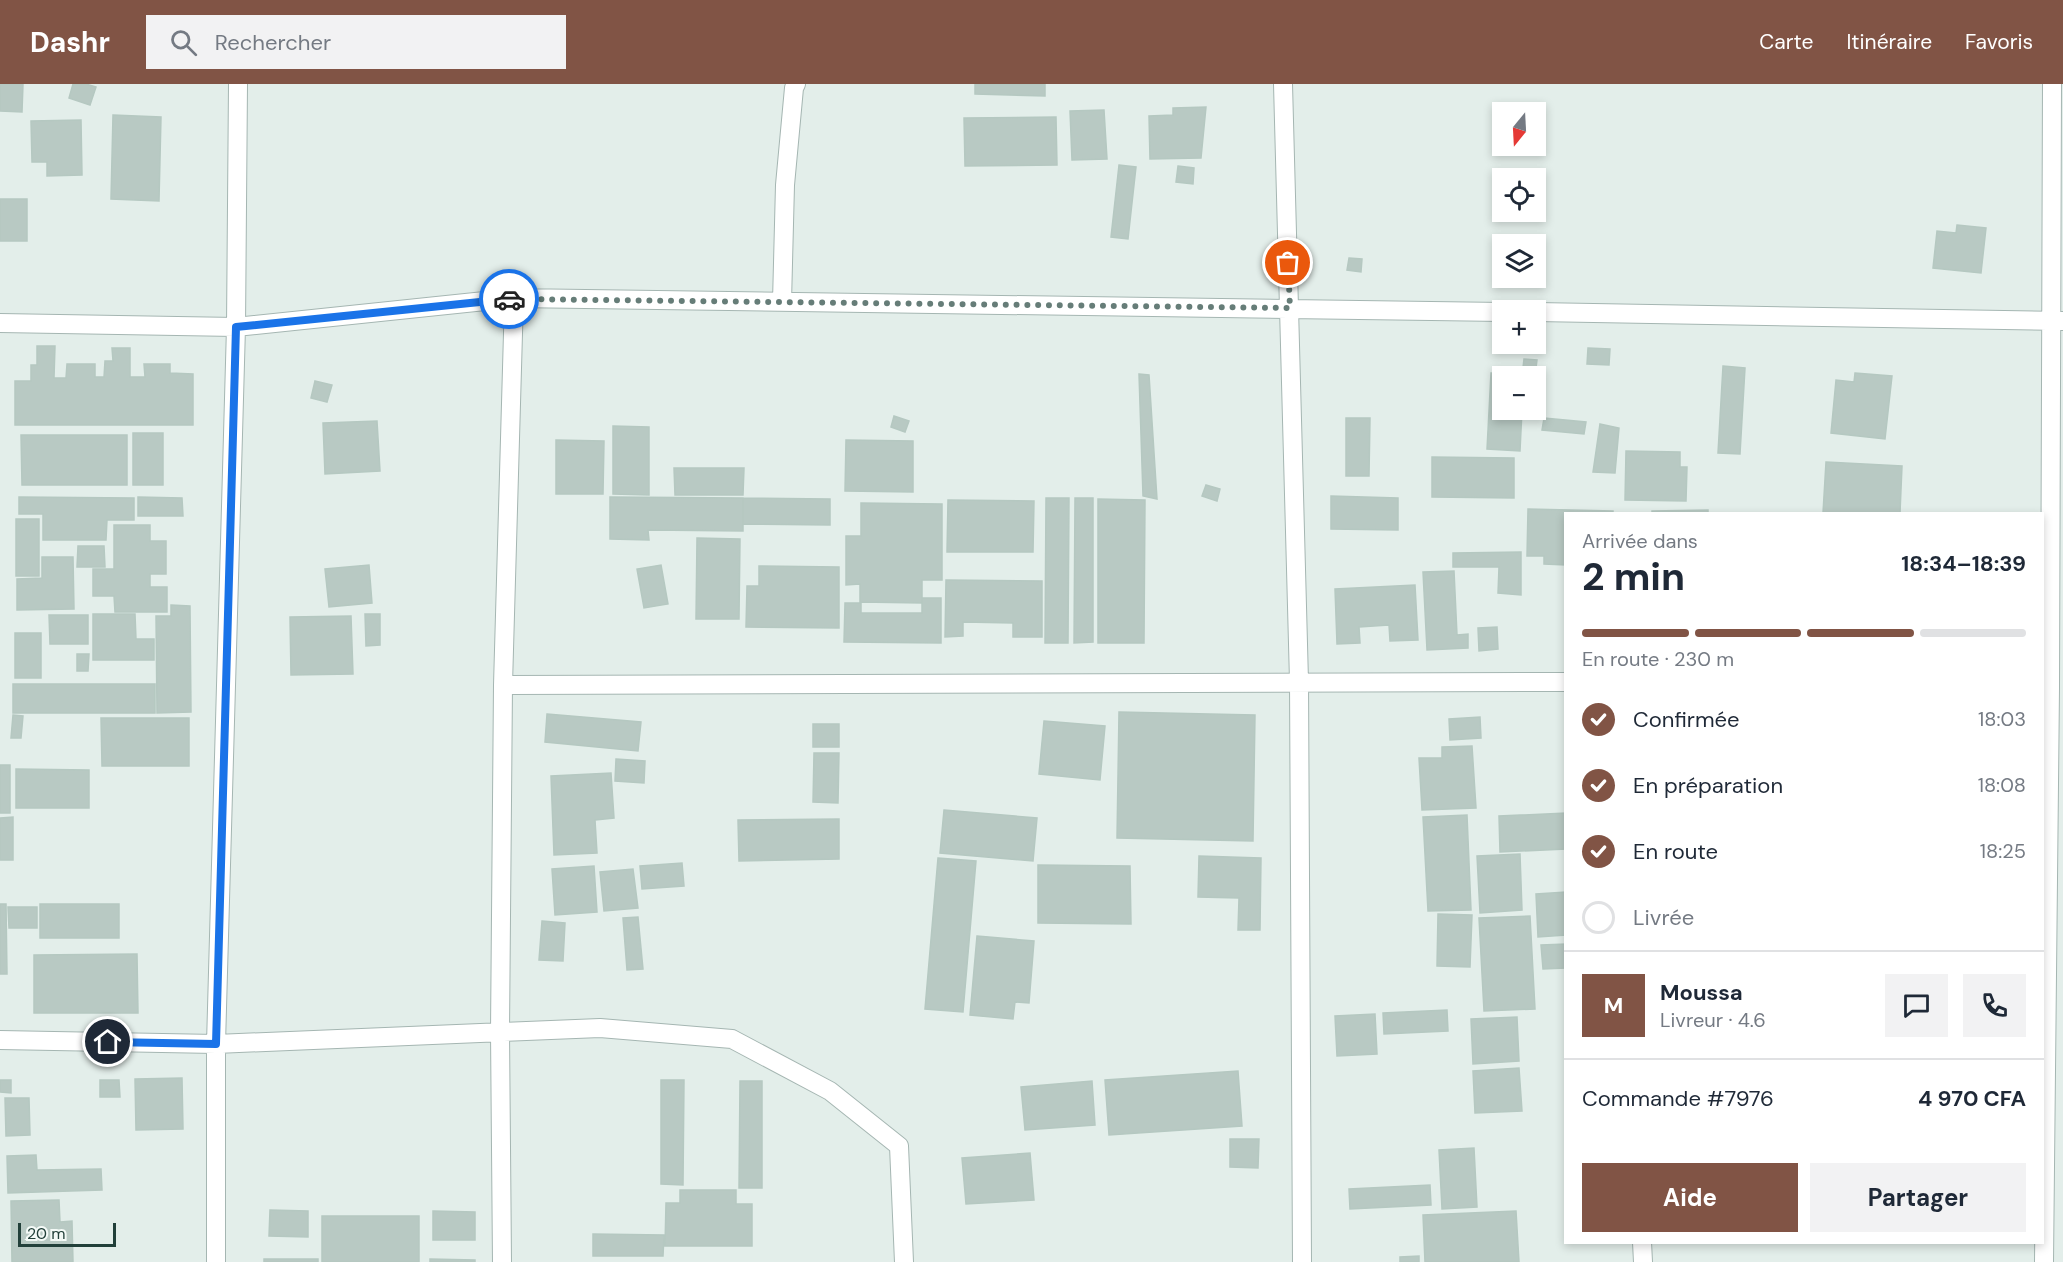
<!DOCTYPE html>
<html lang="fr">
<meta charset="utf-8">
<style>
body{margin:0;font-family:"DM Sans",sans-serif;background:#f2f2f3;color:#1f2937;height:100vh;display:flex;flex-direction:column;font-size:22px;white-space:nowrap}
*{box-sizing:border-box;margin:0}
p{font-size:20px;color:#747a83}
.icon{flex:none;width:33px;height:33px;fill:none;stroke:currentColor;stroke-width:2;stroke-linecap:round;stroke-linejoin:round}
.map{position:relative;flex:1;overflow:hidden}
.panel{position:absolute;left:1564px;top:428px;width:480px;height:732px;display:flex;flex-direction:column;background:#fff;border-radius:0px;box-shadow:0 3px 9px #0003}
.panel>*{flex:none}
.needle{width:39px;rotate:198deg}
.buttons{position:absolute;left:1492px;top:18px;display:grid;gap:12px}
.buttons a{display:grid;place-items:center;width:54px;height:54px;border-radius:0px;background:#fff;box-shadow:0 3px 9px #0003;font-size:30px}
.scale{position:absolute;left:18px;bottom:15px;width:98px;box-sizing:border-box;padding-left:6px;border:3px solid #22403a;border-top:0;font-size:16px;line-height:21px;white-space:nowrap;color:#22403a;-webkit-text-stroke:4px #f4faf7;paint-order:stroke}
.pin{position:absolute;display:grid;place-items:center;width:51px;height:51px;color:#fff;margin:-26px;border:3px solid #fff;border-radius:50%;box-shadow:0 2px 6px #0007}
.courier{position:absolute;display:grid;place-items:center;width:60px;height:60px;margin:-30px;border:4px solid #1a73e8;border-radius:50%;background:#fff;color:#222;box-shadow:0 2px 8px #0007}
.head em{font-style:normal;font-weight:700}
.head div{display:flex;flex-direction:column-reverse}
.head{display:flex;align-items:center;justify-content:space-between;height:102px;padding:0 18px}
h1{font-size:39px;font-weight:700;line-height:45px}
.bar{display:grid;grid-template-columns:repeat(4,1fr);gap:9px 6px;align-content:center;height:72px;padding:0 18px}
.bar i{height:8px;border-radius:4px;background:#e0e1e3}
.bar .selected{background:#815445}
.bar p{grid-column:span 4}
.line{display:flex;align-items:center;gap:15px;padding:0 18px;border-top:2px solid #e0e1e3}
.line div{flex:1}
.round{display:grid;place-items:center;flex:none;width:63px;height:63px;border-radius:0px;background:#f2f2f3}
ol{padding:0 18px;list-style:none}
li{display:flex;align-items:center;gap:18px;height:66px}
li p{margin-inline-start:auto}
li .icon{padding:6px;border-radius:50%;background:#815445;color:#fff;stroke-width:4}
li:last-child{color:#747a83}
li i{width:33px;height:33px;border:3px solid #e0e1e3;border-radius:50%}
.primary-button{display:flex;gap:12px;margin-top:auto;padding:12px 18px}
.primary-button a{flex:1;height:69px;border-radius:0px;background:#815445;color:#fff;font-size:24px;font-weight:700;line-height:69px;text-align:center}
.primary-button a+a{background:#f2f2f3;color:#1f2937}
header{display:flex;align-items:center;gap:36px;box-sizing:border-box;height:84px;padding:0 30px;background:#815445;color:#fff}
header strong{font-size:28px}
nav{display:flex;gap:33px;margin-inline-start:auto;font-size:21px}
.search{width:420px;height:54px;background:#f2f2f3;display:flex;align-items:center;gap:15px;box-sizing:border-box;padding:0 21px;border-radius:0px;color:#747a83;font-size:22px}
.map>svg:first-child{display:block}
.building{fill:#b8c9c3;stroke:#b5c8c1;stroke-width:1.5}
.lines{fill:none;stroke-linecap:round;stroke-linejoin:round}
.street-casing{stroke:#a5b6b2;stroke-width:20}
.street{stroke:#fff;stroke-width:18}
.done{stroke:#667d78;stroke-width:6;stroke-dasharray:0 10.8}
.route{stroke:#1a73e8;stroke-width:8}
</style>
<header>
<strong>Dashr</strong>
<div class="search"><svg class="icon" aria-label="search" viewBox="0 0 24 24"><circle cx="10" cy="10" r="6"/><path d="M15 15l6 6"/></svg>Rechercher</div>
<nav><a>Carte</a><a>Itinéraire</a><a>Favoris</a></nav>
</header>
<div class="map">
<svg width="2063" height="1178" viewBox="0 0 2063 1178">
<rect width="100%" height="100%" fill="#e3eeea"/>
<path class="building" d="M0,0H23L22,28L0,27Z
M73,0H86L96,3L90,21L69,14Z
M975,0H1045V12L975,10Z
M1206,23L1201,74L1150,75L1149,32L1173,31V24Z
M1104,26L1107,75L1072,76L1070,27Z
M113,31L161,33L159,117L111,115Z
M1056,33L1057,81L965,82L964,34Z
M81,36L82,91L47,92V78H32L31,37Z
M1119,81L1136,83L1128,155L1111,153Z
M1178,82L1194,84L1193,100L1176,98Z
M0,115H27V157H0Z
M1957,141L1986,144L1981,189L1933,184L1937,147L1956,149Z
M1349,174L1362,175L1361,188L1347,186Z
M37,262H55L54,294H66L67,280H95V293H104L105,277H113L112,264H130V293H145L144,280H170V289L193,290V341H15V297H31V281H37Z
M1588,264L1610,265L1609,281L1587,280Z
M1524,275L1537,276L1535,292H1522Z
M1723,282L1745,284L1740,370L1718,369Z
M1491,289L1524,291L1503,292V326H1522L1520,367L1487,365Z
M1855,289L1892,292L1885,355L1831,349L1836,296L1854,298Z
M1139,290L1149,291L1157,415L1143,412Z
M315,297L332,301L327,318L311,314Z
M894,332L909,337L905,348L891,343Z
M1346,334H1370L1369,392H1346Z
M1544,334L1586,338L1584,350L1542,346Z
M377,337L380,387L325,390L323,339Z
M1600,340L1619,344L1615,389L1593,388Z
M613,342L649,343V411L613,410Z
M133,349H163V401H133Z
M21,351H127V401H22Z
M556,356L604,357L603,410H556Z
M846,356L913,357V408L845,407Z
M1626,367L1680,368V383H1687L1686,417L1625,416Z
M1432,373L1514,374V414L1432,413Z
M1826,378L1902,382L1900,429H1823Z
M674,384H744L743,411H675Z
M1206,401L1220,405L1217,417L1202,412Z
M1331,412L1398,414V446L1331,445Z
M19,413L134,414V436H107L106,456H43V430H19Z
M138,413L182,414L183,432H138Z
M610,413L743,414V447L648,446L649,456L610,455Z
M743,414L830,415V441L743,440Z
M1046,414H1069L1068,559H1045Z
M1075,414H1093V558L1074,559Z
M1098,415L1145,416L1144,559H1098Z
M948,416L1034,417L1033,468H947Z
M861,419L942,420V496H922V519L860,518V500L846,501V452H861Z
M1528,425L1613,427V429H1566V481L1544,480V472H1527Z
M1708,426V429H1652V427Z
M16,435H39V492H16Z
M114,441H150V457H166V490H150V503H167V528H115L114,512H93V485H114Z
M697,454L740,455L739,535H696Z
M78,462H104L105,483H77Z
M1521,468V511L1498,509L1499,483H1453V469Z
M42,473H73L74,525L17,526V495L42,494Z
M369,481L372,519L329,523L325,485Z
M661,481L668,520L644,524L637,485Z
M759,482L839,483V544L746,543L747,502H759Z
M1454,487L1457,551L1468,550V564L1427,566L1423,488Z
M946,496L1042,497V553H1013V539L963,538V552L945,553Z
M1415,501L1418,556L1390,557L1389,541L1359,543L1360,559L1337,560L1335,505Z
M922,514H941V559L844,558L845,519H861V529H922Z
M171,521L190,522L191,628L157,629L156,532H171Z
M93,530H135L136,555H154V576H93Z
M365,530H380V561L366,562Z
M49,531H88V560H50Z
M351,532L353,590L291,591L290,533Z
M1497,543L1498,565L1479,567L1478,544Z
M15,549H41V594H15Z
M77,570H89L88,587H77Z
M13,600H155V629H13Z
M1119,628L1255,631L1253,757L1117,754Z
M547,630L641,638L638,667L545,658Z
M13,631L23,632L21,654H11Z
M1480,633L1481,654L1450,656L1449,635Z
M101,634H189V682H102Z
M1044,637L1105,642L1100,696L1039,690Z
M813,640H839V663H813Z
M1472,662L1476,724L1422,726L1419,674H1442V663Z
M814,669H839L838,719L813,718Z
M616,675L645,677L644,699L615,697Z
M0,681H10V729H0Z
M16,685L89,686V724H16Z
M611,689L614,734L595,736L597,769L554,771L551,692Z
M944,726L1037,734L1033,777L940,769Z
M1566,729V765L1500,768L1499,732Z
M1467,731L1471,826L1428,827L1423,733Z
M13,733V776H0V734Z
M839,735V775L739,777L738,736Z
M1520,770L1522,826L1480,829L1477,772Z
M1199,772L1261,774L1260,846H1238L1239,814L1198,813Z
M938,774L976,777L963,928L925,925Z
M682,779L684,802L642,805L640,782Z
M1038,781L1130,782L1131,840L1038,839Z
M594,782L597,828L555,831L552,785Z
M633,785L638,824L604,827L600,788Z
M1566,808V851L1538,853L1536,810Z
M0,820H6L7,890H0Z
M40,820H119V854H40Z
M8,823H37V844H9Z
M1438,830L1472,831L1470,883L1437,882Z
M1530,832L1535,925L1484,927L1479,834Z
M638,833L643,885L627,886L623,834Z
M542,837L565,839L563,877L539,876Z
M977,852L1034,857L1029,919L1015,918L1013,935L970,931Z
M1566,860V884L1543,885L1541,861Z
M137,870L138,929H34V871Z
M1447,926L1448,947L1384,950L1383,929Z
M1375,930L1377,970L1337,972L1335,932Z
M1517,933L1519,977L1473,980L1471,935Z
M1519,984L1522,1027L1475,1029L1473,987Z
M1238,987L1242,1042L1109,1051L1105,996Z
M182,994L183,1045L136,1046L135,995Z
M0,996H11V1009L0,1008Z
M100,996H119L120,1013H100Z
M661,996H684L683,1101L661,1100Z
M740,997H762V1104H739Z
M1092,997L1095,1041L1025,1046L1021,1003Z
M5,1014H29L30,1051L6,1052Z
M1230,1055H1259L1258,1084L1230,1083Z
M1474,1064L1477,1123L1442,1125L1439,1066Z
M1030,1069L1034,1116L966,1120L962,1074Z
M36,1071L37,1086L101,1085L102,1106L8,1109L7,1072Z
M1430,1101L1431,1121L1350,1125L1349,1105Z
M680,1106H736V1120H752V1162H665L666,1119H680Z
M59,1116L60,1138L72,1137L73,1178H12L11,1117Z
M270,1126L308,1127V1153L269,1152Z
M433,1127L475,1128V1156H433Z
M1516,1127L1519,1178H1425L1423,1131Z
M322,1132H419V1178H322Z
M593,1150L664,1151L663,1172H593Z
M1419,1172V1178H1400V1173Z
M264,1175H318V1178H264Z
M430,1175L475,1176V1178H430Z"/>
<g class="lines">
<g class="street-casing">
<path id="street" d="M1283,0L1299,597L1302,1178
M782,218L785,101L794,4L796,0
M1536,228L2063,237
M0,239L236,243L514,214L1503,228
M503,601L1566,598
M0,956L216,960L600,944L732,955L830,1007L899,1062L904,1178
M1642,1158L1643,1178
M216,1178V960L236,243L238,0
M502,1178L500,948L503,601L514,214
M2044,1178L2050,604L2052,0"/>
</g>
<use href="#street" class="street"/>
</g>
<g class="lines">
<path class="done" d="M509,215L1290,224L1288,179"/>
<path class="route" d="M108,958L216,960L236,243L509,215"/>
</g>
</svg>
<div class="buttons">
<a><svg class="needle" viewBox="-14 -14 28 28"><path d="M0-13l5 13h-10z" fill="#e53935"/><path d="M0 13l5-13h-10z" fill="#747a83"/></svg></a>
<a><svg class="icon" aria-label="locate" viewBox="0 0 24 24"><circle cx="12" cy="12" r="6"/><path d="M12 2v4M12 18v4M2 12h4M18 12h4"/></svg></a>
<a><svg class="icon" aria-label="layers" viewBox="0 0 24 24"><path d="M12 4l9 5-9 5-9-5zM3 14l9 5 9-5"/></svg></a>
<a>+</a>
<a>−</a>
</div>
<div class="scale">20 m</div>
<div class="pin" style="left:1288px;top:179px;background:#ea580c"><svg class="icon" aria-label="bag" viewBox="0 0 24 24"><path d="M5 8h14l-1 12H6zM9 8a3 3 0 0 1 6 0"/></svg></div>
<div class="pin" style="left:108px;top:958px;background:#1f2937"><svg class="icon" aria-label="home" viewBox="0 0 24 24"><path d="M3 11l9-7 9 7M6 9v11h12V9"/></svg></div>
<div class="courier" style="left:509px;top:215px"><svg class="icon" aria-label="car" viewBox="0 0 24 24"><path d="M5 17H2v-5l4-1 3-4h7l3 4 3 1v5h-3M9 17h6M6 11h13"/><circle cx="7" cy="17" r="2"/><circle cx="17" cy="17" r="2"/></svg></div>
<section class="panel">
<div class="head"><div><h1>2 min</h1><p>Arrivée dans</p></div><em>18:34–18:39</em></div>
<div class="bar"><i class="selected"></i><i class="selected"></i><i class="selected"></i><i></i><p>En route · 230 m</p></div>
<ol>
<li><svg class="icon" aria-label="check" viewBox="0 0 24 24"><path d="M5 12l5 5 9-10"/></svg>Confirmée<p>18:03</p></li>
<li><svg class="icon" aria-label="check" viewBox="0 0 24 24"><path d="M5 12l5 5 9-10"/></svg>En préparation<p>18:08</p></li>
<li><svg class="icon" aria-label="check" viewBox="0 0 24 24"><path d="M5 12l5 5 9-10"/></svg>En route<p>18:25</p></li>
<li><i></i>Livrée</li>
</ol>
<div class="line" style="height:108px"><b class="round" style="background:#815445;color:#fff">M</b><div><b>Moussa</b><p>Livreur · 4.6</p></div><a class="round"><svg class="icon" aria-label="chat" viewBox="0 0 24 24"><path d="M4 5h16v11H9l-5 4z"/></svg></a><a class="round"><svg class="icon" aria-label="phone" viewBox="0 0 24 24"><path d="M5 4h4l2 5-3 2q2 4 5 5l2-3 5 2v4C11 20 4 13 5 4z"/></svg></a></div>
<div class="line" style="height:78px"><div>Commande #7976</div><b>4 970 CFA</b></div>
<div class="primary-button"><a>Aide</a><a>Partager</a></div>
</section>
</div>
